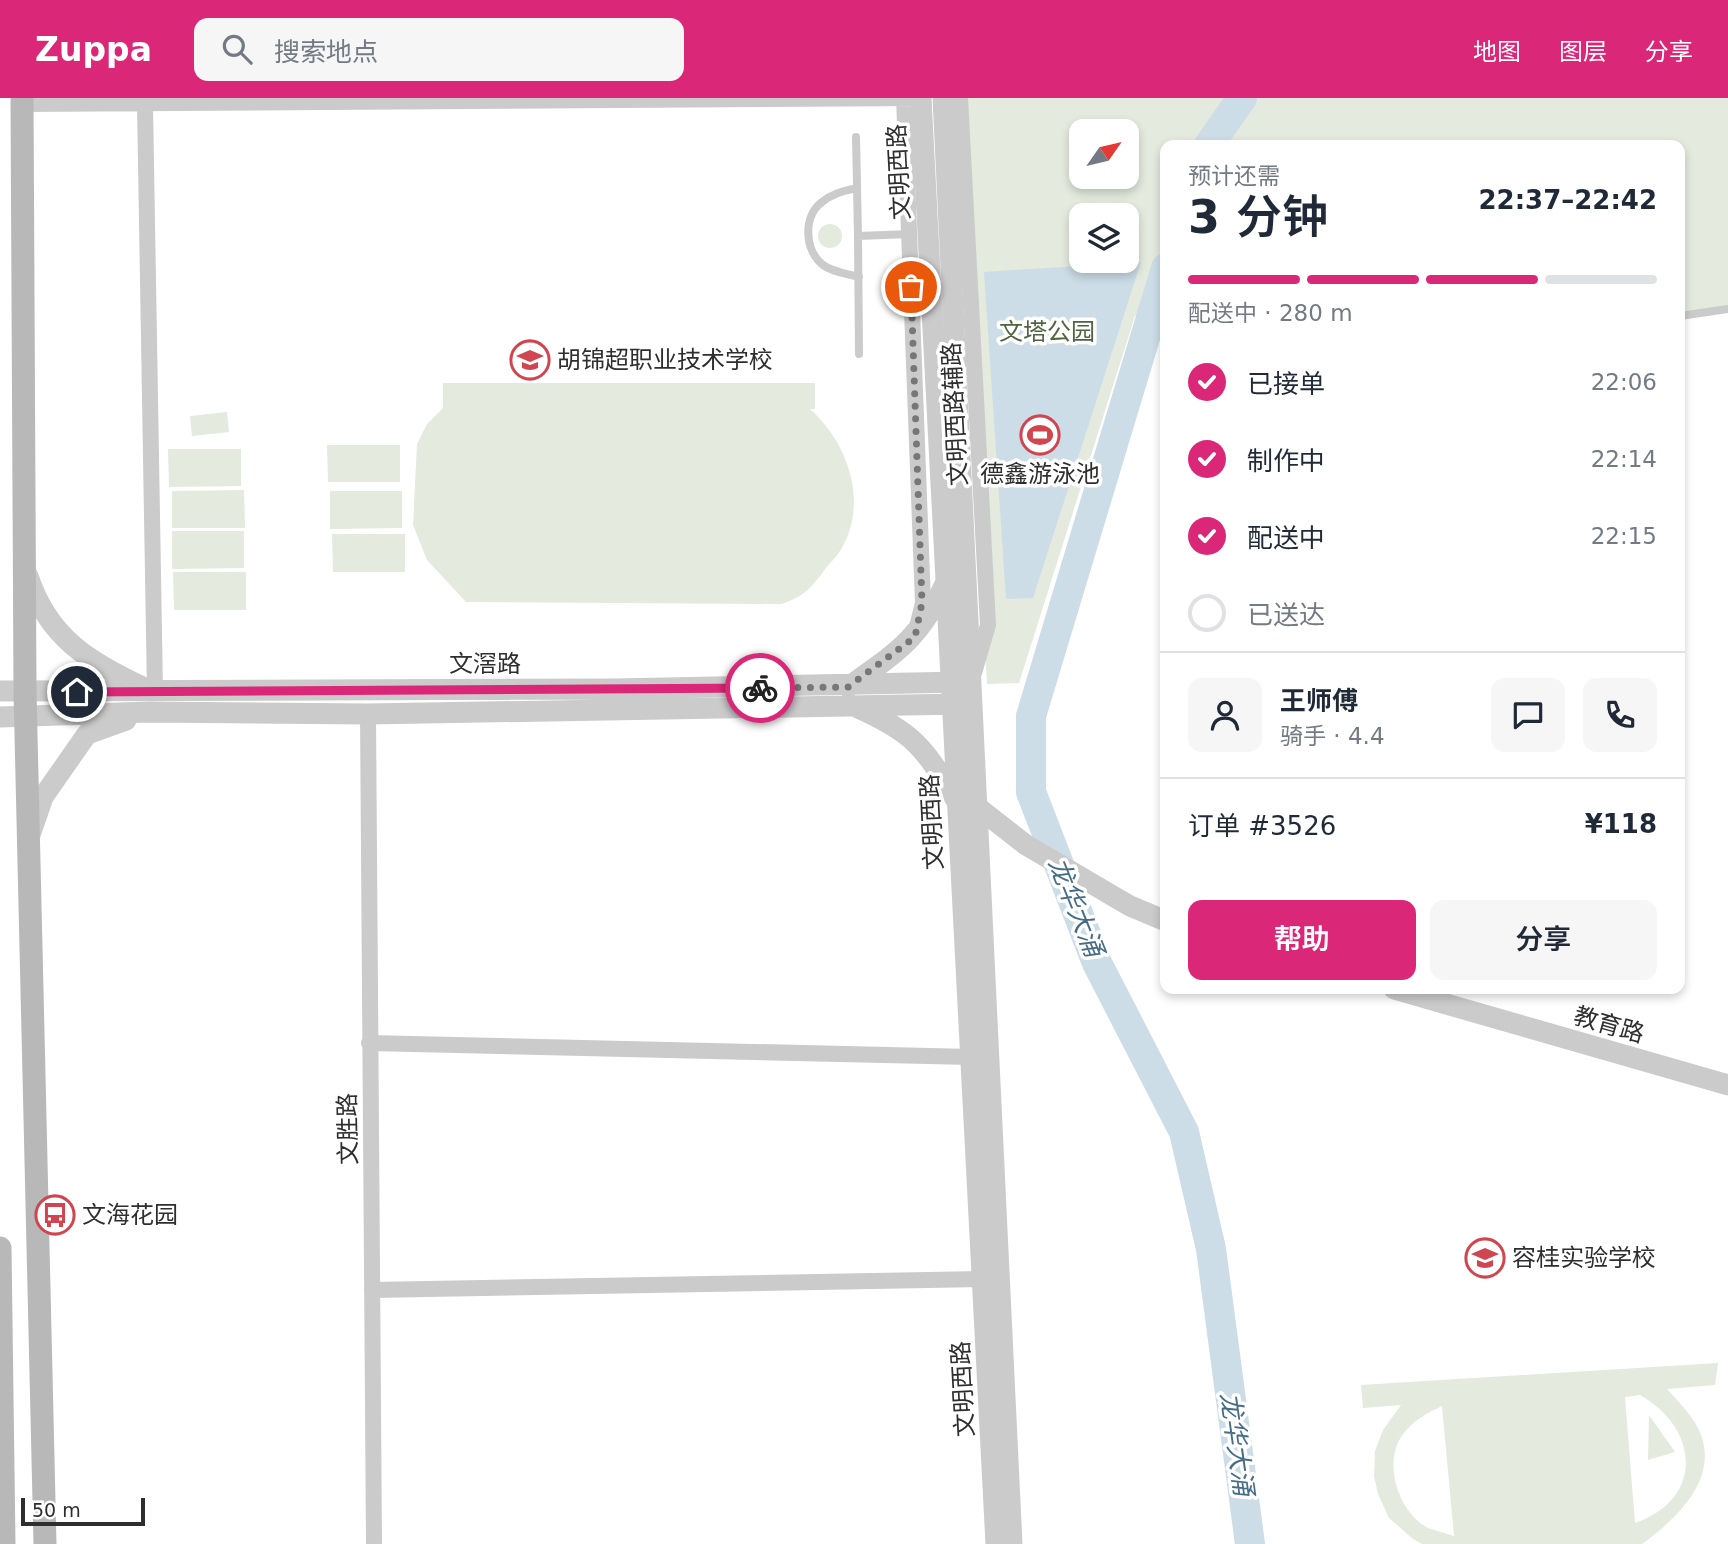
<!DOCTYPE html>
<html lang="zh">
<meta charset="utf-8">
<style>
body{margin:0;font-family:"DejaVu Sans","Noto Sans SC",sans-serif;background:#f6f6f7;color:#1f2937;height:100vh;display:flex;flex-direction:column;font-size:26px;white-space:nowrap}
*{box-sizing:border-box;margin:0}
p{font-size:23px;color:#747a83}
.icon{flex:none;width:38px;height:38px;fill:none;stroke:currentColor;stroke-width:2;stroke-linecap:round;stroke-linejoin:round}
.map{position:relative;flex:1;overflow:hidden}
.details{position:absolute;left:1160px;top:42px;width:525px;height:854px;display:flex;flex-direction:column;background:#fff;border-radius:14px;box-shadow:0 4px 10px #0003}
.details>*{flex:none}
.needle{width:46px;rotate:56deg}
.controls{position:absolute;left:1069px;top:21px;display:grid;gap:14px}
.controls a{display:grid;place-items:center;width:70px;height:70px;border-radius:14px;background:#fff;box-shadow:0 4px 10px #0003;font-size:35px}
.scale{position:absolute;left:21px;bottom:18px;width:124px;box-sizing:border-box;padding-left:7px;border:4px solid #2e2e2e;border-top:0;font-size:19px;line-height:24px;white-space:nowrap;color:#2e2e2e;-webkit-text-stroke:5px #fff;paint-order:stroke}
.pin{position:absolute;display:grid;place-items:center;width:60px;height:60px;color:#fff;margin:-30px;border:4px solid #fff;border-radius:50%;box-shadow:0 2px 7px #0007}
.courier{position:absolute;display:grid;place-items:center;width:70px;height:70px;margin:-35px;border:5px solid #db2777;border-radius:50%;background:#fff;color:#222;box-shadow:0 2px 9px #0007}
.overview em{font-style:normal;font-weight:600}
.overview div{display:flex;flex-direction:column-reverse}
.overview{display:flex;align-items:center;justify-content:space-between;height:119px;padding:0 28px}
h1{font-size:46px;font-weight:600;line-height:52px}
.bar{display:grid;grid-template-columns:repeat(4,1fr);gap:10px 7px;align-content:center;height:84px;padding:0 28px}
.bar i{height:9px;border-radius:5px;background:#e0e1e3}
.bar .selected{background:#db2777}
.bar p{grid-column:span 4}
.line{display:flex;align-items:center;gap:18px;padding:0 28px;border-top:2px solid #e0e1e3}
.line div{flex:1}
.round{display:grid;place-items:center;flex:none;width:74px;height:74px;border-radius:14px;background:#f6f6f7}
ol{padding:0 28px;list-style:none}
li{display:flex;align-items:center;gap:21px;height:77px}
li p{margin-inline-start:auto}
li .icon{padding:7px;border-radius:50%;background:#db2777;color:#fff;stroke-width:4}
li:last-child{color:#747a83}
li i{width:38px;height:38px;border:4px solid #e0e1e3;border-radius:50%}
.cta{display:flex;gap:14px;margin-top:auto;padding:14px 28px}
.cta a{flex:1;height:80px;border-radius:14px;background:#db2777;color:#fff;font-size:28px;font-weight:600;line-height:80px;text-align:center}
.cta a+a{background:#f6f6f7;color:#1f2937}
header{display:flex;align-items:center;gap:42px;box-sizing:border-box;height:98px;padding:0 35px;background:#db2777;color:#fff}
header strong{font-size:33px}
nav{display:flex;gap:38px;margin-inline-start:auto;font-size:24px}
.search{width:490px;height:63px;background:#f6f6f7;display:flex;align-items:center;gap:18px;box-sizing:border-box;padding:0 24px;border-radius:14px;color:#747a83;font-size:26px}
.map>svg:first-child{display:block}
.green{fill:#e4eadd;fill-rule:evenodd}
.water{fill:#ccdde7}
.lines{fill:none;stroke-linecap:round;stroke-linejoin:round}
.river{stroke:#ccdde7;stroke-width:30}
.service{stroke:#cbcbcb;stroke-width:8}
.minor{stroke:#cbcbcb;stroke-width:16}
.tertiary{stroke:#cbcbcb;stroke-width:21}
.secondary{stroke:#b8b8b8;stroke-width:23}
.done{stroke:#777;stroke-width:7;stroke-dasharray:0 12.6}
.route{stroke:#db2777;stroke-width:9}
.labels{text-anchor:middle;stroke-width:7;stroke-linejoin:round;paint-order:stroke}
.street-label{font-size:24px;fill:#2e2e2e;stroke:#fff}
.park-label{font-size:24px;fill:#516441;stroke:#fff}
.poi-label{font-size:24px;fill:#2e2e2e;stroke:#fff;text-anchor:start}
.water-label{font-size:26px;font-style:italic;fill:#466d86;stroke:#fff}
</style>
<header>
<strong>Zuppa</strong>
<div class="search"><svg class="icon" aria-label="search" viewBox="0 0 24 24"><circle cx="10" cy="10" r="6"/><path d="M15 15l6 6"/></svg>搜索地点</div>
<nav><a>地图</a><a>图层</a><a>分享</a></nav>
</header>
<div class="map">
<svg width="1728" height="1446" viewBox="0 0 1728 1446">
<rect width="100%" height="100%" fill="#fff"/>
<path class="green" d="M956,0H1728V212L1680,215V47H1166L1165,206L1157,223L1135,218L1019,585L987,586ZM1082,33H1127V79H1082ZM1082,117H1127V163H1082Z
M818 138a12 12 0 1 1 24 0a12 12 0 1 1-24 0Z
M443,285H815V311H810C847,344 868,401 843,448C839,456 832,463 826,470C811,490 806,497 782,506L466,504L427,462L413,427L417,346L427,326L443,310Z
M227,314L229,334L192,338L190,318Z
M327,347H400V384H328Z
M168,351H241V388L169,389Z
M244,392L245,430H172V393Z
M330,393H402V430L330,431Z
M172,433H244V470L172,471Z
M332,436H405V474H333Z
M246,474V512H174L173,474Z
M1718,1265L1715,1287L1667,1291C1678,1303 1690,1315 1698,1330C1722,1378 1678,1420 1642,1446H1422L1413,1441L1389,1420L1378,1396L1374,1378L1375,1353L1383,1332L1401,1307L1363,1310L1361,1287ZM1640,1297C1700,1331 1704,1401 1635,1425L1625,1299ZM1442,1308L1454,1438C1446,1435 1436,1433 1428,1430C1398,1414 1382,1364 1403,1336C1414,1322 1427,1315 1442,1308Z
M1649,1317L1675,1354L1648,1362Z"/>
<path class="water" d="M1141,164L1033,500L1006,501L984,174Z"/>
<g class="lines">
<path class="river" d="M1209,47L1242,0
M1166,170L1031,618V694L1097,865L1184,1034L1211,1151L1250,1446"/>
<path class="service" d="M856,39L858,138L911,136
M857,90C844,93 833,95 822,104C803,118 804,152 823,167C832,174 848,176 859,179
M858,138L859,256
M1680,218L1728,211"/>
<path class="minor" d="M904,0L923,505L917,529
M960,0L988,527L974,575
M23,6L922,0
M145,6L155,594
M368,616L374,1446
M369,945L972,959
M372,1192L983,1181"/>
<path class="tertiary" d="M921,0L996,1446
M943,0L1012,1446
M28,478C48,540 90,565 147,591
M848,589C896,555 920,541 945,486
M0,593L615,591L962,584
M858,610C916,636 924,650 956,702
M0,619L149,614L368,616L964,606
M976,708L1026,747L1130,808L1166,823
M30,737L43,699L87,636L126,622
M1394,891L1728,987"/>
<path class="secondary" d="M22,0L25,594L45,1446
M0,1150L4,1446"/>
</g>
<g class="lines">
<path class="done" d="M760,590L848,589L915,539L922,505L911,189"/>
<path class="route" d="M77,594L760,590"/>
</g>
<defs>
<g id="school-ring" transform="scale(2.0125)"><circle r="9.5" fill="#fff" stroke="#d0454f" stroke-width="1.5"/><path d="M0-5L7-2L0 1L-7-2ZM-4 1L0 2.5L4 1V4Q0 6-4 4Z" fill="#d0454f"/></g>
<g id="stadium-ring" transform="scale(2.0125)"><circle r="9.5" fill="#fff" stroke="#d0454f" stroke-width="1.5"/><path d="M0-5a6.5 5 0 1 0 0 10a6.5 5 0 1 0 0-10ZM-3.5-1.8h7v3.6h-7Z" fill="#d0454f"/></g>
<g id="bus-ring" transform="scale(2.0125)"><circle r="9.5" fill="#fff" stroke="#d0454f" stroke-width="1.5"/><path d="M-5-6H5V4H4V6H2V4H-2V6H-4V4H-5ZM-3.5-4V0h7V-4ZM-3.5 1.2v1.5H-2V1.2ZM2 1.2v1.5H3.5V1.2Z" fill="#d0454f"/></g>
</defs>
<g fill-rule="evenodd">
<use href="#school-ring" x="530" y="262"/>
<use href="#stadium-ring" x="1040" y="337"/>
<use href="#bus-ring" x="55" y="1117"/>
<use href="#school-ring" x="1485" y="1160"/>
</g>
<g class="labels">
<g class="street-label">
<text transform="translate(899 74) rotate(-93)" y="8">文明西路</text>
<text transform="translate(955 316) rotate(-93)" y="8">文明西路辅路</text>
<text x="485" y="574">文滘路</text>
<text transform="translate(932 724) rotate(-93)" y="8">文明西路</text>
<text transform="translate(1609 927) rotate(16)" y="8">教育路</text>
<text transform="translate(348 1031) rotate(-91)" y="8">文胜路</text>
<text transform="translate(963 1291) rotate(-93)" y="8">文明西路</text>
</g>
<g class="park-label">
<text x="1047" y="242">文塔公园</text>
</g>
<g class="poi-label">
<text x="557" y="270">胡锦超职业技术学校</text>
<text x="1040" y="384" text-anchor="middle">德鑫游泳池</text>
<text x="82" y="1125">文海花园</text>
<text x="1512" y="1168">容桂实验学校</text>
</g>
<g class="water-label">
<text transform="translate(1076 809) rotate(68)" y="9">龙华大涌</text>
<text transform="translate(1237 1346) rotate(82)" y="9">龙华大涌</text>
</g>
</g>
</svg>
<div class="controls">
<a><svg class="needle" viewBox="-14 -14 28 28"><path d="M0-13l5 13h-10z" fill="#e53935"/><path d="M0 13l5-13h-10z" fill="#747a83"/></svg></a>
<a><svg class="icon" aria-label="layers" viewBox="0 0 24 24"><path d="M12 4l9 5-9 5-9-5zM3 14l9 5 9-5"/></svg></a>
</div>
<div class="scale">50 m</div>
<div class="pin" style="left:911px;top:189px;background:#ea580c"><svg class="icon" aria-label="bag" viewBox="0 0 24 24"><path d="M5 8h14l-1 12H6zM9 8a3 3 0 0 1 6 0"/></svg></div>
<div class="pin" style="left:77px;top:594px;background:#1f2937"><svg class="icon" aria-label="home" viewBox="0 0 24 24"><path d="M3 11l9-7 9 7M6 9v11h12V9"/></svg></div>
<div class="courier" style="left:760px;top:590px"><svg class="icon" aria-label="bike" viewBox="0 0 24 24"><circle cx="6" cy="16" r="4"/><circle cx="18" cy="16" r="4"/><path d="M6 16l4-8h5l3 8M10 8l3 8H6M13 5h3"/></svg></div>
<section class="details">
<div class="overview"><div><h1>3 分钟</h1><p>预计还需</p></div><em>22:37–22:42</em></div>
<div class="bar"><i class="selected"></i><i class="selected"></i><i class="selected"></i><i></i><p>配送中 · 280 m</p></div>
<ol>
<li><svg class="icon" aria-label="check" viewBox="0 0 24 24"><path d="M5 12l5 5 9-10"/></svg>已接单<p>22:06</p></li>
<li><svg class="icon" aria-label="check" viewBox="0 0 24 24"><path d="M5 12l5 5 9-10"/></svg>制作中<p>22:14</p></li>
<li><svg class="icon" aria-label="check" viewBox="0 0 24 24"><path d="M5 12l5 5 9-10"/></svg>配送中<p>22:15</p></li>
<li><i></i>已送达</li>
</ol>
<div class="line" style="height:126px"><a class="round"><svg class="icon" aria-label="person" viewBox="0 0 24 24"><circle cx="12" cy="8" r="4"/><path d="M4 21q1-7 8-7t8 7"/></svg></a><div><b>王师傅</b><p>骑手 · 4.4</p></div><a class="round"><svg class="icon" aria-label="chat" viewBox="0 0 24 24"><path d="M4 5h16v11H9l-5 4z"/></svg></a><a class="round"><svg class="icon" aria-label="phone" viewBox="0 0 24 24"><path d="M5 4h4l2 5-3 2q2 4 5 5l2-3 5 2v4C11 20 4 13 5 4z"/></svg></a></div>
<div class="line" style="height:91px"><div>订单 #3526</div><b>¥118</b></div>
<div class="cta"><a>帮助</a><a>分享</a></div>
</section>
</div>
